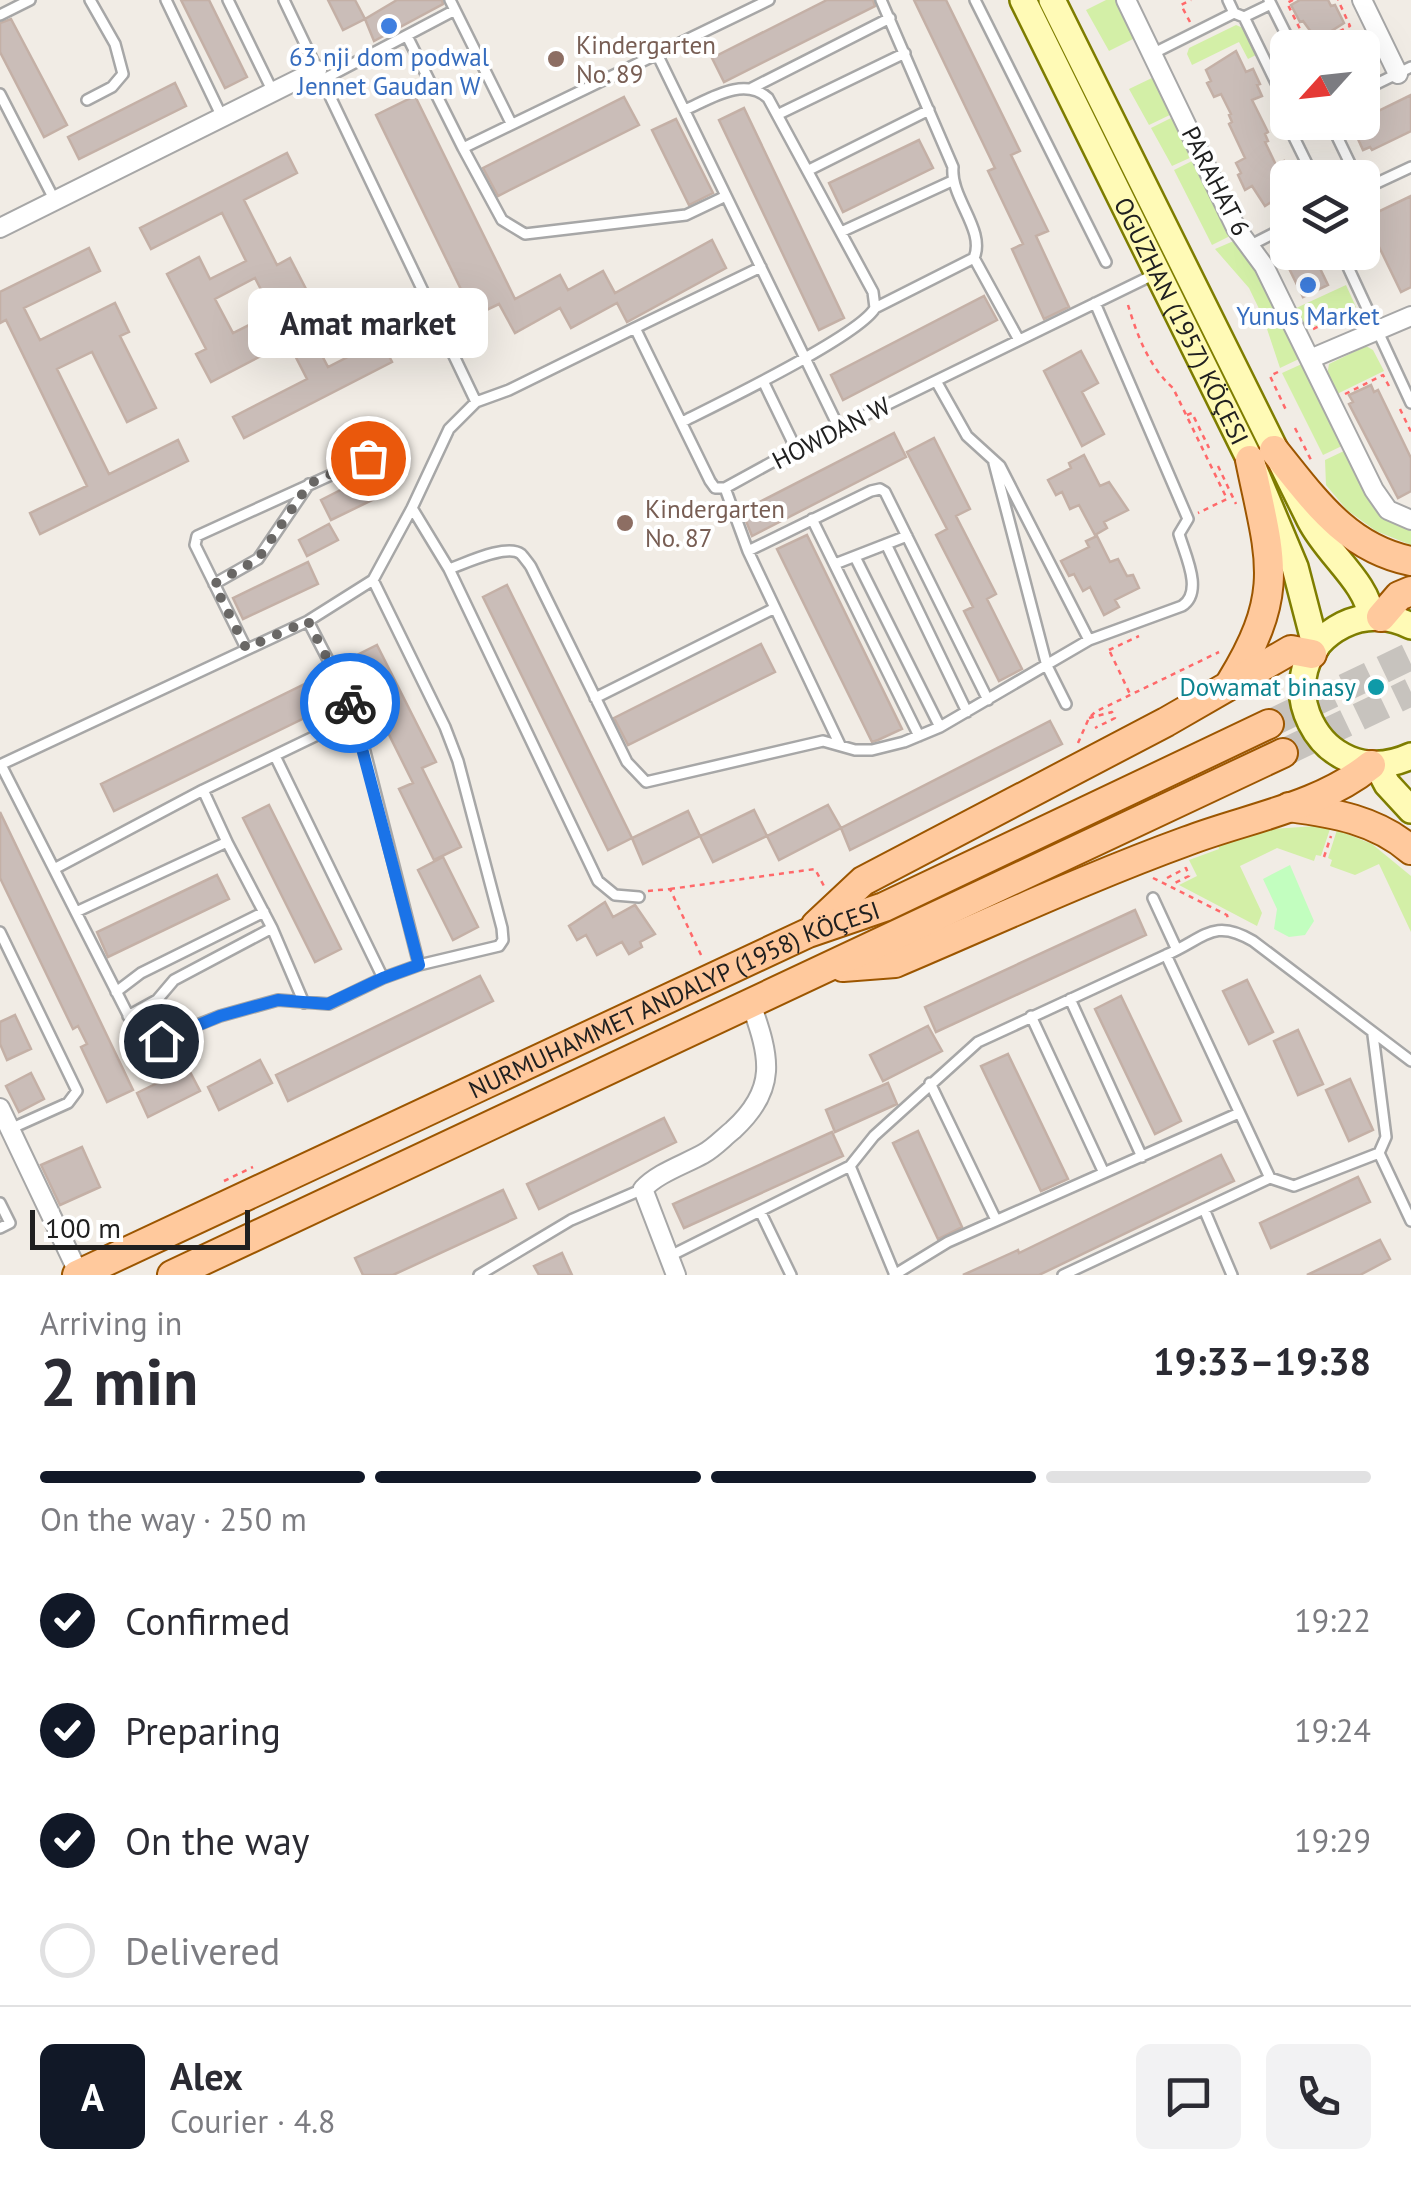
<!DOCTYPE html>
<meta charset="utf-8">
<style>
body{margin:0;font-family:"PT Sans",sans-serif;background:#f2f2f3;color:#2b2b33;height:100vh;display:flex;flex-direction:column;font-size:38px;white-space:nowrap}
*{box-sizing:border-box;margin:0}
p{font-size:32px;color:#7c7c81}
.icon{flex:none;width:55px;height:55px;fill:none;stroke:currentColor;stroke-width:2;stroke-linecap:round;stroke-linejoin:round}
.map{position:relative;height:1275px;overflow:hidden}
.side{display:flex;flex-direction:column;background:#fff;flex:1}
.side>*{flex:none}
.needle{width:65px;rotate:243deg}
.buttons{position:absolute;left:1270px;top:30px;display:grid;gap:20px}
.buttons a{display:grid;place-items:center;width:110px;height:110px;border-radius:15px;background:#fff;box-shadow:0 10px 40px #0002;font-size:50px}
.scale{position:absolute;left:30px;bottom:25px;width:220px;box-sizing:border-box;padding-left:10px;border:5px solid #202020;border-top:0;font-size:28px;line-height:35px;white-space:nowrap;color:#202020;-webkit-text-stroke:8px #fff;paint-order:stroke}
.pin{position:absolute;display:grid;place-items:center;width:85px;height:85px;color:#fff;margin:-42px;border:5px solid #fff;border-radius:50%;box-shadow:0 2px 10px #0007}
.courier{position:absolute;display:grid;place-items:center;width:100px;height:100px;margin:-50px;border:8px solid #1a73e8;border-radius:50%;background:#fff;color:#222;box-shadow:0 2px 12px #0007}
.bubble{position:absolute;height:70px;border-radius:15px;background:#fff;box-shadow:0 10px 40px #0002;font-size:32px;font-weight:800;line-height:70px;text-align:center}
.overview em{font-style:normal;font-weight:800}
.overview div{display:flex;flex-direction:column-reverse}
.overview{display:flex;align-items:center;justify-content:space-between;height:170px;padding:0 40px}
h1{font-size:65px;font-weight:800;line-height:75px}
.bar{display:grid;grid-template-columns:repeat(4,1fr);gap:15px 10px;align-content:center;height:120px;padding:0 40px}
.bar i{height:12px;border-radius:8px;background:#e1e1e2}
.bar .active{background:#111827}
.bar p{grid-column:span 4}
.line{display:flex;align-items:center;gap:25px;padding:0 40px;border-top:2px solid #e1e1e2}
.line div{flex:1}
.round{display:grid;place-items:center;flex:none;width:105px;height:105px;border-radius:15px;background:#f2f2f3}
ol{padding:0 40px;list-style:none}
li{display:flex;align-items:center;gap:30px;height:110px}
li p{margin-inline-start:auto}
li .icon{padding:10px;border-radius:50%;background:#111827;color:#fff;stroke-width:4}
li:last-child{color:#7c7c81}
li i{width:55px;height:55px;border:5px solid #e1e1e2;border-radius:50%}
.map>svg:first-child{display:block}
.grass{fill:#d3efa7}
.park{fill:#c2febf}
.building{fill:#cabdb8;stroke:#c4b0a6;stroke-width:2.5;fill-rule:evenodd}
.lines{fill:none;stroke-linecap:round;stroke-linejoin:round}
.primary-tunnel{stroke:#c7c3be;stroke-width:28;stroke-dasharray:28 14;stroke-linecap:butt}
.lane-casing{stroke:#a7a7a7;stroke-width:14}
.street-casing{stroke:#a7a7a7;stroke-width:22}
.secondary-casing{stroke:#7e7d00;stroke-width:30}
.primary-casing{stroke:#9c5600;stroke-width:32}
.path{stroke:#ff696a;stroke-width:2.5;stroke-dasharray:5 5;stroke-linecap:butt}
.lane{stroke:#fff;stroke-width:9}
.street{stroke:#fff;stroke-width:18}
.secondary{stroke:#fffab6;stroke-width:25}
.primary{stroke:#ffc99d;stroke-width:28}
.done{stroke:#696765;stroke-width:10;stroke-dasharray:0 18}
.route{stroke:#1a73e8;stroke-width:12}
.shop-dot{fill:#3f7fe0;stroke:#fff;stroke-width:4}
.education-dot{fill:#8d6e63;stroke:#fff;stroke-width:4}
.culture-dot{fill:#0f9aa8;stroke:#fff;stroke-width:4}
.labels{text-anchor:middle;stroke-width:8;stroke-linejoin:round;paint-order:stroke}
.education-label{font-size:25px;fill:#785e54;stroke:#fff;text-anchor:start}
.shop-label{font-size:25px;fill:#366cbe;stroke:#fff}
.street-label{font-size:25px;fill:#202020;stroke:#fff}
.culture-label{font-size:25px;fill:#0d838f;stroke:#fff;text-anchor:end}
</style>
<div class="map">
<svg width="1411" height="1275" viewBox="0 0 1411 1275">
<rect width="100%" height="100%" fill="#f1ece5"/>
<path class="grass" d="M1106,0H1119L1137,37L1109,51L1086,10Z
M1236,25L1243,28L1256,55L1248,59L1239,42L1192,65L1187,54L1189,48Z
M1156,76L1174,113L1149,125L1129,89Z
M1175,116L1194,156L1172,166L1151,128Z
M1196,159L1232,235L1212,245L1174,170Z
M1236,240L1259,271L1301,358L1280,368L1263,317L1249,288L1215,249Z
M1346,285L1356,307L1304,331L1294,309Z
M1366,346L1373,350L1384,371L1337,394L1327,376L1329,364Z
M1304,363L1344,445L1323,455L1282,373Z
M1346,450L1411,525V545L1376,531L1347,510L1326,485L1325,460Z
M1316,826L1330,829L1321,856L1316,855L1314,861L1277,848L1240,866L1262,913L1257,926L1179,885L1197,876L1189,860L1219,849L1218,845L1272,829Z
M1337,830L1372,844L1411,876V932L1379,864L1355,875L1330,866L1332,860L1328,858Z"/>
<path class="park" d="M1290,865L1314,921L1305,935L1289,937L1274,929L1277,909L1263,879Z"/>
<path class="building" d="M181,0H209L247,77L225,88Z
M328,0H355L365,19L343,30Z
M397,0H442L443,4L374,41L365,19Z
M827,0H873L875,6L724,82L712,58Z
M914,0H946L1020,151L1011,155L1048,231L1036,236L1069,307L1044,319L1012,249L1023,244L988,171L995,168Z
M1300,0H1328L1331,6L1335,5L1344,23L1317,40L1303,21L1300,22L1291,5Z
M11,19L67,125L44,137L0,52V23Z
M1236,51L1246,72L1253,69L1260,84L1257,85L1262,96L1252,100L1268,132L1265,134L1268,141L1265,142L1276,165L1284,161L1291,176L1288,177V191L1265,206L1252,186L1245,190L1238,175L1241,173L1236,163L1245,158L1229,124L1232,122L1229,115L1231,114L1221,94L1214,97L1207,83L1211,81L1206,70Z
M175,83L186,106L79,159L68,137Z
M1411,95V131L1372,150L1370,147L1363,150L1353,128L1362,122V119Z
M415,96L515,299L560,275L568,290L603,271L615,293L712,240L726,268L627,322L617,303L571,328L560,308L515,333L499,304L474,316L376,115Z
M624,97L639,125L498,196L483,168Z
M744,108L844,318L819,330L719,120Z
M676,119L713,193L689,205L652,130Z
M919,140L933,168L843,212L829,183Z
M287,153L297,173L244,200L277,265L290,258L306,289L293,300L328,367L381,340L392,362L244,438L233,417L307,379L288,342L211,382L196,354L206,349L167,274L199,257L210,279L246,261L222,213L151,249L140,228ZM255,278L273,313L233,333L215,299Z
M1411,196V287L1401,292L1365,218Z
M89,248L100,271L24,308L40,340L115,303L129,332L120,336L156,408L127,422L92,352L57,369L109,474L178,440L188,461L40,534L30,513L87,486L6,320L0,323V292Z
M1281,252H1312L1328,285L1303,297Z
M984,296L997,320L843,400L831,375Z
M1081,351L1098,383L1082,392L1104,434L1082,446L1044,371Z
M1371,385L1374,392L1378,390L1411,458V491L1398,498L1349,404L1353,402L1349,395Z
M894,433L906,457L752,536L742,511Z
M934,438L970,509L956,516L996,594L987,599L1022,669L999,681L964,611L973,607L936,535L947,529L907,452Z
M1084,455L1100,486L1109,482L1128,510L1104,522L1107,528L1095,535L1079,505L1070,509L1062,492L1056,495L1048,480L1071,468L1069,463Z
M382,469L393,490L331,520L321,500Z
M329,524L338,540L307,556L299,540Z
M807,535L902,729L878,740L872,742L777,549Z
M1097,536L1110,562L1118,559L1127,576L1133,575L1139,588L1115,600L1119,607L1104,615L1090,587L1083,591L1074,574L1069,576L1061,561L1089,547L1086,541Z
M308,562L318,584L243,619L233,598Z
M507,585L632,838L608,850L483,597Z
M761,644L775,672L628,745L614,718Z
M377,645L436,762L422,768L461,847L434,860L399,789L413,783L351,658Z
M313,680L327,707L114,811L101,784Z
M1050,721L1062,744L850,850L841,828Z
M269,805L341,949L315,962L243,818Z
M828,805L841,828L779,860L767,836Z
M754,810L767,836L713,862L700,836Z
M688,811L700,836L643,864L632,838Z
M0,812L133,1090L107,1102L81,1047L87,1044L78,1026L73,1029L0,878Z
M443,857L478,927L453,940L418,870Z
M217,875L229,899L108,957L97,932Z
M605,902L613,917L635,905L655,934L640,942L642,947L629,954L622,942L597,955L586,935L577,940L569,926Z
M1135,910L1146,935L936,1032L925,1007Z
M480,976L493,1001L288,1101L276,1075Z
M1247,980L1273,1032L1249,1044L1223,991Z
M1121,996L1181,1121L1155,1134L1095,1009Z
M15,1015L31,1049L7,1060L0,1044V1022Z
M928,1026L942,1051L883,1081L870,1055Z
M1298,1030L1323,1084L1298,1095L1274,1041Z
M1008,1054L1068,1179L1041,1191L981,1066Z
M260,1060L272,1083L219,1110L208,1087Z
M188,1068L200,1091L148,1117L137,1093Z
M31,1073L44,1099L19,1112L6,1086Z
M1350,1079L1373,1130L1349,1141L1326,1090Z
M888,1083L897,1104L835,1132L826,1110Z
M664,1118L676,1142L539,1209L527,1184Z
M918,1131L962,1227L938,1239L893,1143Z
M832,1132L843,1156L684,1228L673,1204Z
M82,1147L100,1187L60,1205L41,1165Z
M1221,1155L1234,1181L1039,1275H963L1018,1250L1019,1253Z
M1358,1177L1370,1202L1271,1248L1260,1223Z
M503,1190L516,1218L393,1275H363L355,1258Z
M1380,1240L1390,1259L1360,1275H1307Z
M562,1253L572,1275H539L534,1266Z"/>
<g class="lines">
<path class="primary-tunnel" d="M1269,724L1411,656
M1283,753L1411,692"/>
<g class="lane-casing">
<path id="lane" d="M166,0L222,117
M228,0L273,92
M450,0L511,123
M975,0L1106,262
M1228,0L1234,13L1244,17L1281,93L1280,109L1314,178
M1269,0L1293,48
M0,15L30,0
M1244,17L1271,4
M407,36L463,148
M1152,54L1234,13
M658,56L839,428
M322,80L455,10
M752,88L890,18
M1362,91L1411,67
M0,94L55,201
M87,100L112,87L123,74L115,44L90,0
M779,114L905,53
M1330,122L1357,178
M809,170L929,110
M1362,190L1411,167
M726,196L686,215L525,234L502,220L463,148L769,0
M841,232L952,181
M1249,246L1288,226
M1341,252L1411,403
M974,258L1019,340
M875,308L974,258C986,230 950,198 953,167L881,0
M635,328L761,267
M763,381L796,449
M476,402L509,390L635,328L710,481L715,488H725L796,449L1155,274
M682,422C718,404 859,336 875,308L873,292L768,98C744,76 710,99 685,110
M994,463L1047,666L1066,704
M725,488L748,551L871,491L880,489L885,492L988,700
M412,508L449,569L598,881L615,895L639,897
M812,519L919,736
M886,544L967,712
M748,551L840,745
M855,557L940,727
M835,564L907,536
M449,569C464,564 507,543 521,554C522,555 530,565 531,567L627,762L646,782L823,741L855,750H872L904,742L940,727L1089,640L1000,466L967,436L936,381
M214,584L258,559L309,484
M1089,640L1182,606C1204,592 1185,555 1179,534L1188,519L1095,303
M246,648L195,545L197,536L397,445
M595,698L775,608
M355,712L419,965
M275,756L383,978
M0,765L308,621L373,580L412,508L449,429L476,402L284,0
M1,765L144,1046L220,1016L278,1000L329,1004L383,978L419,965L499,946L503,940L502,928L458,761L445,727L373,580
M227,842L272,928L304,1003
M54,869L203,790
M1153,898L1177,950
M76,912L227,842L203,790L334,727L355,712L308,621
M0,932L77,1091L68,1103L10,1129
M116,992L141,973L264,912
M1070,999L1142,1157
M128,1016L157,1000L174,980L272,928
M1031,1016L1104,1173
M930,1083L996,1220
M1379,1153L1411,1221
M850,1166L895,1275
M1270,1178L1294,1186L1379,1153L1386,1137L1373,1035
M0,1203L10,1223L0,1228
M1204,1209L1232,1275
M760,1211L791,1275
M668,1257L850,1166L874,1136L978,1042L1166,955
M479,1275L571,1220L643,1189
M894,1275L948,1242L1239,1113
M1063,1275L1270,1178L1166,955C1204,939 1213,917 1253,941L1411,1061"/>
</g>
<g class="street-casing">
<path id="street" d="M1126,0L1236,228L1264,266L1374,490L1388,510L1411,520
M1362,0L1398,74
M0,228L317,70
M1310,359L1411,316
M0,1108L79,1274
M676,1275L643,1189C658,1173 683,1165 703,1154C714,1148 723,1138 733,1130C778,1089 770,1057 751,1004"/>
</g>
<g class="secondary-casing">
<g id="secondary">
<path id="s1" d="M1023,0L1250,460L1295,567L1316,648"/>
<path d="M1052,0L1310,520C1327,554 1368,583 1371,617"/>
<path d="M1411,626C1390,615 1365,614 1343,625C1258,668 1319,798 1411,756"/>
<path d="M1377,765L1387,784L1411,810"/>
</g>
</g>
<g class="primary-casing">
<g id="primary">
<path d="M1274,450C1313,498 1346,548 1411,561"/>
<path d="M1381,617L1399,596L1411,591"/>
<path d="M1231,682C1287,591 1270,558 1250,460"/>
<path d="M1289,807C1334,813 1376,820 1411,850"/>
<path d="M816,925L863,881L1166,722L1291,650L1312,654"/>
<path d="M843,967L895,963C992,922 1088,877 1187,841C1247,818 1320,807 1371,765"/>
<path id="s2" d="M77,1275L808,933L884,907L1269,724"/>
<path d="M172,1275L1283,753"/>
</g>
</g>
<path class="path" d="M1293,0L1287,3L1309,47L1350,26L1338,0
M1190,22L1181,5L1191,0
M1128,305C1137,335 1149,367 1173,388L1227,499L1198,513
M1313,329L1356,309
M1278,372L1270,376L1286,410
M1345,394L1383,375L1390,388
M1400,409L1411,432
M1187,415L1192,413L1209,448
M1295,428L1312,462
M1218,466L1236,504
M1109,650L1139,636
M1110,652L1130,694
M1089,718L1112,712L1115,718L1095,728
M1078,743L1089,718L1095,712L1219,652
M1324,857L1331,836
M1153,878L1227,915L1228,919
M1167,878L1186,868L1189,876L1173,884
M670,889L815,869L825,888
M648,891L670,889L702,957
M224,1181L253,1167"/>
<use href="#lane" class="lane"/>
<use href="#street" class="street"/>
<use href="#secondary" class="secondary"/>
<use href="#primary" class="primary"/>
</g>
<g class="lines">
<path class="done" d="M350,703L308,621L246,648L214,584L258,559L309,484L368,458"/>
<path class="route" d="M161,1041L220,1016L278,1000L328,1004L383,978L419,965L350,703"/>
</g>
<g class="shop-dot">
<circle cx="389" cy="26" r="10"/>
<circle cx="1308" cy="285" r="10"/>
</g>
<g class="education-dot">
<circle cx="556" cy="59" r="10"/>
<circle cx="625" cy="523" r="10"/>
</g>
<circle class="culture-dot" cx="1376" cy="687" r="10"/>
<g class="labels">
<g class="education-label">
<text x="576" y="54">Kindergarten<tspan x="576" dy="29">No. 89</tspan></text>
<text x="645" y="518">Kindergarten<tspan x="645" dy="29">No. 87</tspan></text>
</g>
<g class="shop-label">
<text x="389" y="66">63 nji dom podwal<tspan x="389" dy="29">Jennet Gaudan W</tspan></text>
<text x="1308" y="325">Yunus Market</text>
</g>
<g class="street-label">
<text transform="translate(1216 181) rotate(63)" y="9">PARAHAT 6</text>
<text dy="9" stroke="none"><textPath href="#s1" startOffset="358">OGUZHAN (1957) KÖÇESI</textPath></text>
<text transform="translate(831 433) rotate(-27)" y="9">HOWDAN W</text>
<text dy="9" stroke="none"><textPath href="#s2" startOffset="658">NURMUHAMMET ANDALYP (1958) KÖÇESI</textPath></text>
</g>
<g class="culture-label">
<text x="1356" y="696">Dowamat binasy</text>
</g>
</g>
</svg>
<div class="buttons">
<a><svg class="needle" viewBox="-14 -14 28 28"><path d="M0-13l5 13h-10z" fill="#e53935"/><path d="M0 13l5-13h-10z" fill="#7c7c81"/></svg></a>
<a><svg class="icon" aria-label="layers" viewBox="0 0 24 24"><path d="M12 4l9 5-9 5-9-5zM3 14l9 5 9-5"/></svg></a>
</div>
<div class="scale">100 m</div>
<div class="pin" style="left:368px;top:458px;background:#ea580c"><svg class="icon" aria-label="bag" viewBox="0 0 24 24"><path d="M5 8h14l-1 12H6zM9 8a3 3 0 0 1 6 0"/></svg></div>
<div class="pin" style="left:161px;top:1041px;background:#1f2937"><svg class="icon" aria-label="home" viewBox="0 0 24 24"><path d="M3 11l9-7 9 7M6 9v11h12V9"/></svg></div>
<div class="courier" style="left:350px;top:703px"><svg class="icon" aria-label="bike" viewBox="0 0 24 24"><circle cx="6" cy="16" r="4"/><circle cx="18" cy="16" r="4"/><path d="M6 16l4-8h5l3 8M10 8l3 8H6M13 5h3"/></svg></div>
<div class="bubble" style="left:248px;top:288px;width:240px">Amat market</div>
</div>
<section class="side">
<div class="overview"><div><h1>2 min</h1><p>Arriving in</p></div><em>19:33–19:38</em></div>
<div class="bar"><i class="active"></i><i class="active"></i><i class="active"></i><i></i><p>On the way · 250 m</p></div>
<ol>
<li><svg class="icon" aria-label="check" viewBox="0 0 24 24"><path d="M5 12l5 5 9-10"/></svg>Confirmed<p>19:22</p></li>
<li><svg class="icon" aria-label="check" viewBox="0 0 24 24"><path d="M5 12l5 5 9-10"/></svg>Preparing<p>19:24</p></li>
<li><svg class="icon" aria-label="check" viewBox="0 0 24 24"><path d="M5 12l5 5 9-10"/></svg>On the way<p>19:29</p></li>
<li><i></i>Delivered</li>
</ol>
<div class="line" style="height:180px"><b class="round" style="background:#111827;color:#fff">A</b><div><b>Alex</b><p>Courier · 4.8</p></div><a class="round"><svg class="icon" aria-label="chat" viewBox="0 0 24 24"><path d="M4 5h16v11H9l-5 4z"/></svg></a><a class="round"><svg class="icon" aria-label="phone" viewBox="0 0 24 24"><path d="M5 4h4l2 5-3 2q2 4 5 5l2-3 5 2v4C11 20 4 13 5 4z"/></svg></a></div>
</section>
